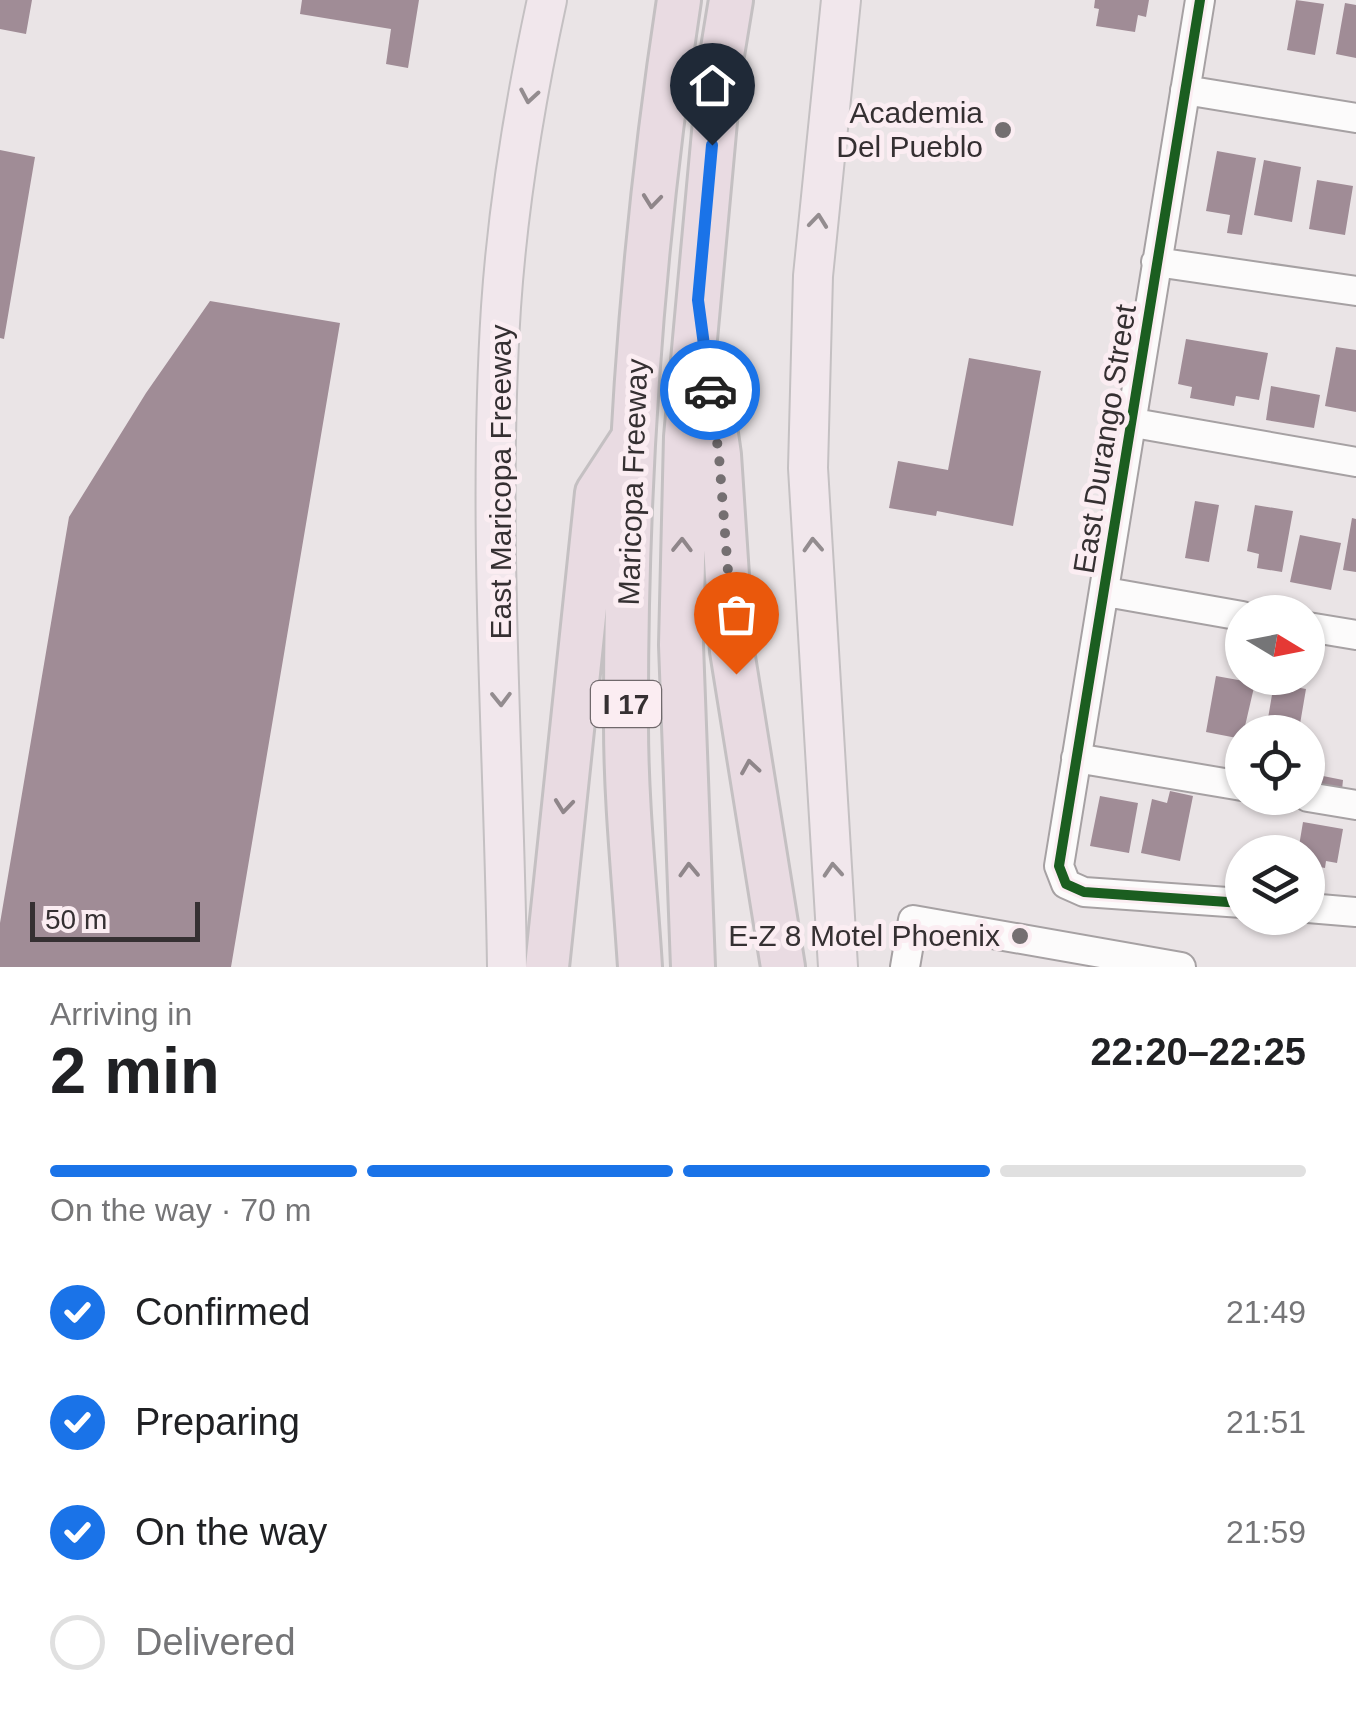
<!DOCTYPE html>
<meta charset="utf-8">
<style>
body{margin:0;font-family:Helvetica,sans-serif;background:#f2f2f2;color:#202124;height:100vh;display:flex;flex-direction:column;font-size:38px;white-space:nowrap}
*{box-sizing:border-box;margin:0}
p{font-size:32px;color:#757577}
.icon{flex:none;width:55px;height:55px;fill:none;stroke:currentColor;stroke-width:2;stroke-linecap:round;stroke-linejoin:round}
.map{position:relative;height:967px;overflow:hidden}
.sheet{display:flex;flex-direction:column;background:#fff;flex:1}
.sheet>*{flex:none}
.needle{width:65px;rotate:100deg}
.fabs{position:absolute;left:1225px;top:595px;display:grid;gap:20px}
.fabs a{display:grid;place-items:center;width:100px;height:100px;border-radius:50%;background:#fff;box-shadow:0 2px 8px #0004;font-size:50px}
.scale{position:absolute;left:30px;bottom:25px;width:170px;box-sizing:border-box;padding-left:10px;border:5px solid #353032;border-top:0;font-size:28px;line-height:35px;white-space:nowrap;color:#353032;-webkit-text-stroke:8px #fbedf2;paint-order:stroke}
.pin{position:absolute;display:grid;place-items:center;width:85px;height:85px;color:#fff;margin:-102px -42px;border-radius:50% 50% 50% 0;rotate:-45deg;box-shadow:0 0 10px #0007}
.pin .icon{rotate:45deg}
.courier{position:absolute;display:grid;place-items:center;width:100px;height:100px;margin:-50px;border:8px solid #1a73e8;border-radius:50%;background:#fff;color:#222;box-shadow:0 2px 12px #0007}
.head em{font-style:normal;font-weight:800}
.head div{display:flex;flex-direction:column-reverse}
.head{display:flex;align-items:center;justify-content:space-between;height:170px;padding:0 50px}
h1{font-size:65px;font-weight:800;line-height:75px}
.bar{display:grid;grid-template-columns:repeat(4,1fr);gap:15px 10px;align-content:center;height:120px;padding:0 50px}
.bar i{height:12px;border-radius:8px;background:#e0e0e0}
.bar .on{background:#1a73e8}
.bar p{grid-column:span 4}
ol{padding:0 50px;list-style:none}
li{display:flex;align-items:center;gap:30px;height:110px}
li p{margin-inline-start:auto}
li .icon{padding:10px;border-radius:50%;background:#1a73e8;color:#fff;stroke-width:4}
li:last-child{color:#757577}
li i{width:55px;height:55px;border:5px solid #e0e0e0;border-radius:50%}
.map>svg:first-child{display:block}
.building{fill:#a08c96}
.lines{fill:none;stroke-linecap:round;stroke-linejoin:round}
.minor-casing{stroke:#a6a1a3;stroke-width:32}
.major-casing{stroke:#c4c0c2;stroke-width:42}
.highway-casing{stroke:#c4c0c2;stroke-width:48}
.minor{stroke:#fcfbfb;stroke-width:28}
.major{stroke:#f1e7ec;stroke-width:38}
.highway{stroke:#e9dbe2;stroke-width:42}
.cycleway-casing{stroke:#fbedf2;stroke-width:16}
.cycleway{stroke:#1b5e20;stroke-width:10}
.oneway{stroke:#938c8f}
.oneway2{stroke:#8f868a}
.done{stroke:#746f71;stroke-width:10;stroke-dasharray:0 18}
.route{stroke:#1a73e8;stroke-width:12}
.poi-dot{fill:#746f71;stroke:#fbedf2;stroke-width:4}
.labels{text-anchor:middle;stroke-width:10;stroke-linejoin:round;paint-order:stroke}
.shield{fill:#fbedf2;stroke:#70696c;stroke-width:2.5}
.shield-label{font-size:28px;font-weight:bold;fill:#353032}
.poi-label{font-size:30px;fill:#353032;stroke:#fbedf2;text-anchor:end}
.street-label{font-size:30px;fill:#353032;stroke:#fbedf2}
</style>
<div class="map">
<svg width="1356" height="967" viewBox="0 0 1356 967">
<rect width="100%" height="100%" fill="#eae4e6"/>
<path class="building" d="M0,0H32L26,34L0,29Z
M302,0H419L408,68L386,64L391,29L300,14Z
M1095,0H1149L1146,17L1138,15L1135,32L1096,26L1099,9L1094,8Z
M1296,0L1324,4L1315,55L1287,50Z
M1345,3L1356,5V58L1336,54Z
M0,150L35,157L4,339L0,338Z
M1217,151L1256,158L1242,235L1227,233L1230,215L1206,211Z
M1264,160L1301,167L1292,222L1254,215Z
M1317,180L1353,186L1345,235L1309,229Z
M210,301L340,323L231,967H0V923L69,517L146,393Z
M1186,339L1268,353L1259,400L1236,396L1234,406L1190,398L1192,387L1178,384Z
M1336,347L1356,350V412L1325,406Z
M969,358L1041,371L1013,526L937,511L936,516L889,508L898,461L948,470Z
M1271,386L1320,395L1314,428L1266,420Z
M1195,501L1219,505L1209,562L1185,558Z
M1255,505L1293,511L1282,572L1257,568L1259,554L1247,551Z
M1352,518L1356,519V572L1343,570Z
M1300,535L1341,543L1331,590L1290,582Z
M1216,676L1255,683L1242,739L1206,732Z
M1274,683L1306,689L1299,730L1267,724Z
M1308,773L1343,780L1342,790L1308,794Z
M1170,791L1193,796L1180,861L1141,853L1152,799L1167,803Z
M1100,796L1138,803L1129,853L1090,846Z
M1303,822L1343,829L1337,863L1326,861L1325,868L1315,866L1316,861L1308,859V852H1298Z"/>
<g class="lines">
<g class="minor-casing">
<path id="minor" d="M1200,0L1059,866L1066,884L1084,892L1242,903
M1185,90L1356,118
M1156,262L1356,291
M1134,423L1356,462
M1106,592L1242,616
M1308,627L1356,635
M1076,758L1242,786
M1308,797L1356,805
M1308,908L1356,912
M905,967L913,920L1181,967"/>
</g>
<g class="major-casing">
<path id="major" d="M507,967C504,748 487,526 501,307C508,204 525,101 547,0
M838,967L808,468L813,276L841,0"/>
</g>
<g class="highway-casing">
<path id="highway" d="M708,378L719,455L732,651L783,967
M547,967L597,493L631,441
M640,967C635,887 626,805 626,725C625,481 642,241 679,0
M693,967L681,645L686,437L720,67L731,0"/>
</g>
<use href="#minor" class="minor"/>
<use href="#major" class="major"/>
<use href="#highway" class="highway"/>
<g class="cycleway-casing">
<path id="cycleway" d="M1200,0L1059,866L1066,884L1084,892L1242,903"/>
</g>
<use href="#cycleway" class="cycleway"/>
</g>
<defs><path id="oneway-chevron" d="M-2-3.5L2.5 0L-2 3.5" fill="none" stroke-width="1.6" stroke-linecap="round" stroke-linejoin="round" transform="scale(2.5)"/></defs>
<g class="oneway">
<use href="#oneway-chevron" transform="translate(529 96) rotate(100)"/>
<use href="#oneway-chevron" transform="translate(818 221) rotate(-84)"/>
<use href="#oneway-chevron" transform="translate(813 545) rotate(-93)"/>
<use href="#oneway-chevron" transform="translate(501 699) rotate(89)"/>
<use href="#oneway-chevron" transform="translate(833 870) rotate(-94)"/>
</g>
<g class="oneway2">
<use href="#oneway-chevron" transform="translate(652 201) rotate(96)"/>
<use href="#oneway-chevron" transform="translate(682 545) rotate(-89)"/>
<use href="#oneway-chevron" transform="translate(750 767) rotate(-99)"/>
<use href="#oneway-chevron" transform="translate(564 806) rotate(96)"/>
<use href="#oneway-chevron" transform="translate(689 870) rotate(-92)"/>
</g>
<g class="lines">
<path class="done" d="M710,390L719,456L736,674"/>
<path class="route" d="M710,390L698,300L712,145"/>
</g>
<g class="poi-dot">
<circle cx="1003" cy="130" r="10"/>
<circle cx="1020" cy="936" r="10"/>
</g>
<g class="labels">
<rect class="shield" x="591" y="681" width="70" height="46" rx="8"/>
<g class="shield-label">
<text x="626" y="714">I 17</text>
</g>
<g class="poi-label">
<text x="983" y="123">Academia<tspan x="983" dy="34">Del Pueblo</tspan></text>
<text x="1000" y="946">E-Z 8 Motel Phoenix</text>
</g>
<g class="street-label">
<text transform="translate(1105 439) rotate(-81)" y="10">East Durango Street</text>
<text transform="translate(501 482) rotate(-90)" y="10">East Maricopa Freeway</text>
<text transform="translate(633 482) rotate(-88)" y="10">Maricopa Freeway</text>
</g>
</g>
</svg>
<div class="fabs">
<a><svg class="needle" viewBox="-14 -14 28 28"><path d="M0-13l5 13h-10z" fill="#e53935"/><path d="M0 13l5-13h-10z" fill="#757577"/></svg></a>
<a><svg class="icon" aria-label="locate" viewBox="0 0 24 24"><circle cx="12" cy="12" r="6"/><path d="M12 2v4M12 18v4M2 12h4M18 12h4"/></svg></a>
<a><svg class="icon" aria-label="layers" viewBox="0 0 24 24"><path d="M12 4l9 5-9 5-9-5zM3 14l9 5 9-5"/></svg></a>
</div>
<div class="scale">50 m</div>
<div class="pin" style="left:736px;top:674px;background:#ea580c"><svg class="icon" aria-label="bag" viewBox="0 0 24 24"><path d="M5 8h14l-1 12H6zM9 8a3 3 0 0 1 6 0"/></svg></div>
<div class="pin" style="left:712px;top:145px;background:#1f2937"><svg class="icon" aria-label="home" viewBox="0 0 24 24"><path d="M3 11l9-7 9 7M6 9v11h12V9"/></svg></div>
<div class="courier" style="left:710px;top:390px"><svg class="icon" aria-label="car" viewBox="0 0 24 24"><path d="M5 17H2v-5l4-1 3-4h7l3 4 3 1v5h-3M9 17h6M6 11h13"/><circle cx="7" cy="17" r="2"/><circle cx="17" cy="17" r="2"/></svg></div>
</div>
<section class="sheet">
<div class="head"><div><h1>2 min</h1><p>Arriving in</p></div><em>22:20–22:25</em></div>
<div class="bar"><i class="on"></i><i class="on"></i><i class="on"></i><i></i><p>On the way · 70 m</p></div>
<ol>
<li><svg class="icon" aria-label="check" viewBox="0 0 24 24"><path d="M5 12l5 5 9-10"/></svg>Confirmed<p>21:49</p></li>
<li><svg class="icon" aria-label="check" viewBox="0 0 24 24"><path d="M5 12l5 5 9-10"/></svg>Preparing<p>21:51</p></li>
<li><svg class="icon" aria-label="check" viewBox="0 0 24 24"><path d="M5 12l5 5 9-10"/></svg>On the way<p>21:59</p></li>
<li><i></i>Delivered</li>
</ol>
</section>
